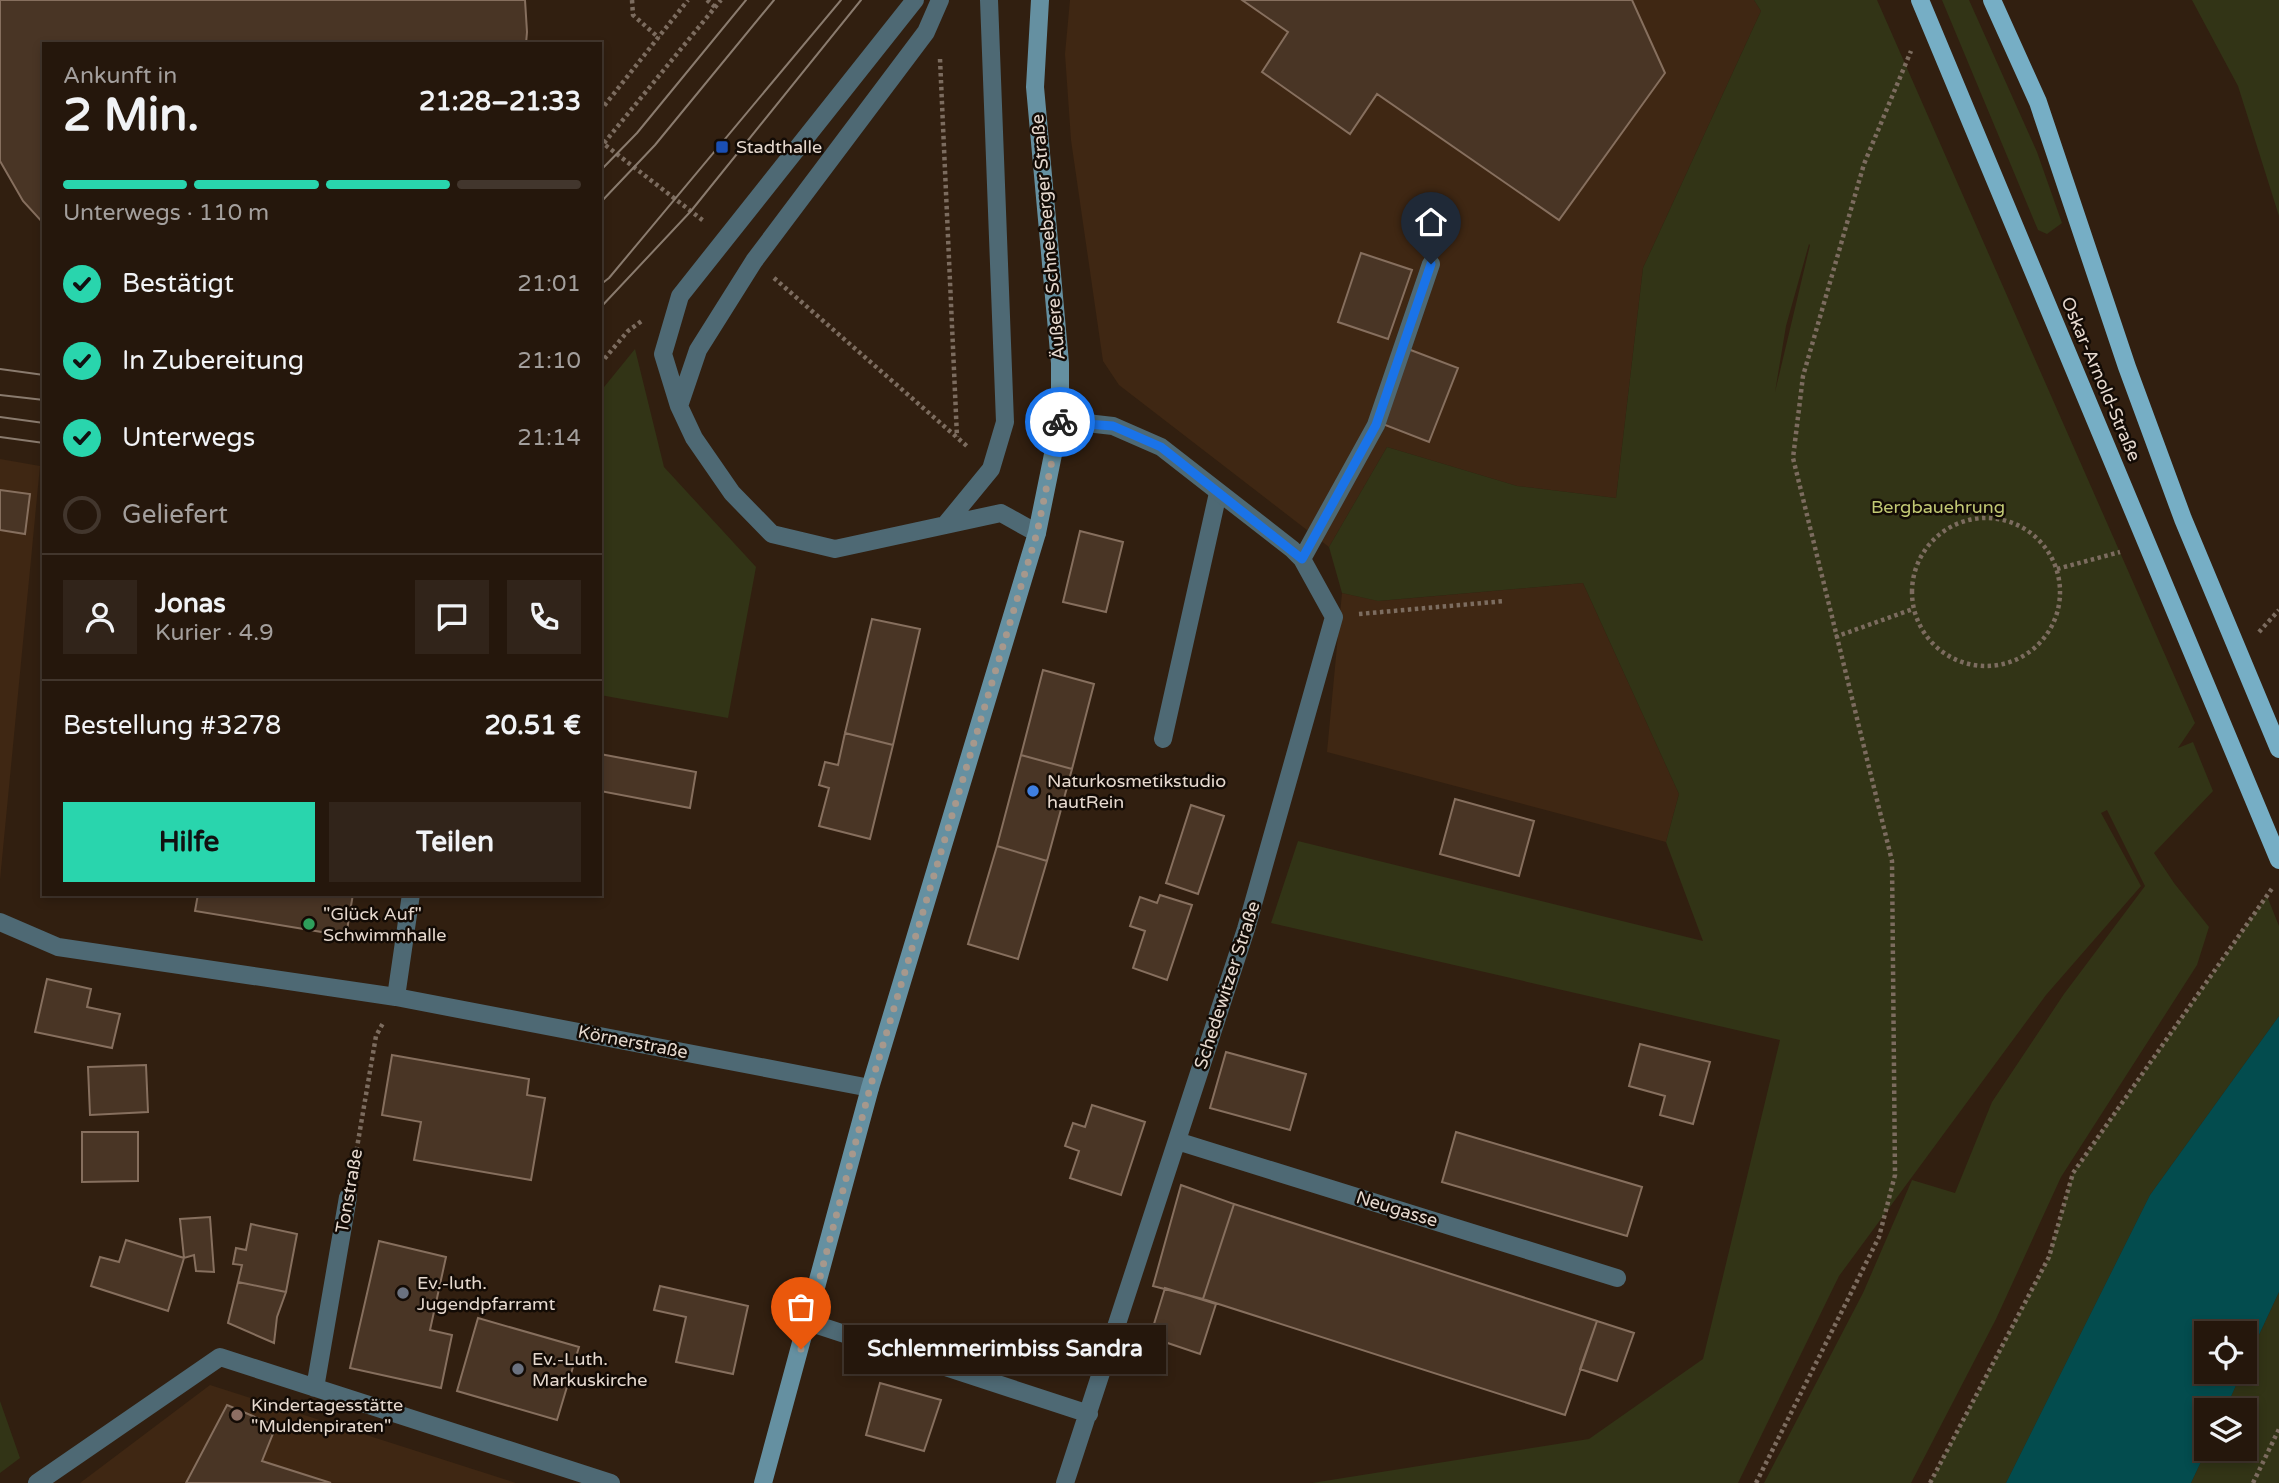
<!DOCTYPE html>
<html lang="de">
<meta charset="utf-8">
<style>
body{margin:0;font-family:"Varela Round",sans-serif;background:#31241a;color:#f1f3f6;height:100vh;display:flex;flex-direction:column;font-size:26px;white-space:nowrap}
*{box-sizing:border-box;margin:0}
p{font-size:23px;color:#a39f9d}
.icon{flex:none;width:38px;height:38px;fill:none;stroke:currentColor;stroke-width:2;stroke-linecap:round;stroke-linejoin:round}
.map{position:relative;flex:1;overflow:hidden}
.side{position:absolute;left:42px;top:42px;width:560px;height:854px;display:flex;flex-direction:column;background:#25170c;border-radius:0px;box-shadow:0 4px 10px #0003,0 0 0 2px #42362d}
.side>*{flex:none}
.buttons{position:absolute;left:2194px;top:1321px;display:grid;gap:14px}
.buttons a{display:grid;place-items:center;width:63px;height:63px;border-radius:0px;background:#25170c;box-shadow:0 4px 10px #0003,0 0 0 2px #42362d;font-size:35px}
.pin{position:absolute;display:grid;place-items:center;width:60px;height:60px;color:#fff;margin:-72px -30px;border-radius:50% 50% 50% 0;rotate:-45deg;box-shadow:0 0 7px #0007}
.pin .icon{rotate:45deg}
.courier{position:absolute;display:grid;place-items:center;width:70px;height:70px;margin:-35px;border:5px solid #1a73e8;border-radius:50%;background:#fff;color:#222;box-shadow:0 2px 9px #0007}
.bubble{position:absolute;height:49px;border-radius:0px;background:#25170c;box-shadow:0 4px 10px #0003,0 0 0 2px #42362d;font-size:23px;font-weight:700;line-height:49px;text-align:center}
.overview em{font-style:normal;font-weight:700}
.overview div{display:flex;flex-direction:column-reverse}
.overview{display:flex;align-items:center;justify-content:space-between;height:119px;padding:0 21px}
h1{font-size:46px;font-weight:700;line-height:52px}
.bar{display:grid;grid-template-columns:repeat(4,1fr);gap:10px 7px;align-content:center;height:84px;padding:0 21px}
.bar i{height:9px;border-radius:5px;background:#42362d}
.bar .selected{background:#29d5ad}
.bar p{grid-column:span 4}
.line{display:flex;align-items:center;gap:18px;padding:0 21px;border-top:2px solid #42362d}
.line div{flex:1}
.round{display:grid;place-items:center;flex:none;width:74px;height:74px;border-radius:0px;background:#31241a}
ol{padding:0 21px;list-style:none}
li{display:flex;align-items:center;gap:21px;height:77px}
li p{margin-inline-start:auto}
li .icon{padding:7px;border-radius:50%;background:#29d5ad;color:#111;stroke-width:4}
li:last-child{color:#a39f9d}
li i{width:38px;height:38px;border:4px solid #42362d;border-radius:50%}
.button{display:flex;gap:14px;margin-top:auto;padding:14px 21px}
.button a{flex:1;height:80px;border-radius:0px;background:#29d5ad;color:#111;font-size:28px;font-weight:700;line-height:80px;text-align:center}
.button a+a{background:#31241a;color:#f1f3f6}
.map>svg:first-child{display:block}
.built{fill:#3f2713}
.green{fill:#323416;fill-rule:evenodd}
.water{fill:#034c4e}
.building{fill:#493525;stroke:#866f5e;stroke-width:2}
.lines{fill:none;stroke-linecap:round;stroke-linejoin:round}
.path{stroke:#7c6c5f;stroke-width:4.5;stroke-dasharray:3.5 3.5;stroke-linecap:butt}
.service{stroke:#4e6974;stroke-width:18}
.minor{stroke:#4e6974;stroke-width:18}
.secondary{stroke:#6590a1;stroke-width:18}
.primary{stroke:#76aec5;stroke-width:18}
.tram{stroke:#8a7b6e;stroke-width:2}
.done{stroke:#a7988c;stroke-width:7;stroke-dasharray:0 12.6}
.route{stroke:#1a73e8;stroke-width:9}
.transit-dot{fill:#1a4fb4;stroke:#130b05;stroke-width:2.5}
.shop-dot{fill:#3f7fe0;stroke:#130b05;stroke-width:2.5}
.leisure-dot{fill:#2e9e5b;stroke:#130b05;stroke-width:2.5}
.worship-dot{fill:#6b7280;stroke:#130b05;stroke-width:2.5}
.education-dot{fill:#8d6e63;stroke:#130b05;stroke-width:2.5}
.labels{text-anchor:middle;stroke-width:5;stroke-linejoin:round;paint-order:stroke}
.poi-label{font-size:18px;fill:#e6d9cf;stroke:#130b05;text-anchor:start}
.street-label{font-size:18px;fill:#e6d9cf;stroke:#130b05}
.park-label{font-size:18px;fill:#c2c974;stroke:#130b05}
</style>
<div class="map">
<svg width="2279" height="1483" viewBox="0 0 2279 1483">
<rect width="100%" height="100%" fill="#311f10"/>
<path class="built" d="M1070,0H1754L1761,11L1643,268L1616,498L1517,486L1387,447L1329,547L1119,385L1103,361L1071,140L1065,54Z
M0,459L40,466L0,880Z
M1583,583L1679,794L1666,842L1327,752L1342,593L1379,601Z
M210,1385L516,1483H80Z"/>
<path class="green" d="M1754,0H1877L2195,723L2178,748L2193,742L2213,791L2154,853L2174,883L2209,927L2197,965L2061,1177L1996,1319L1911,1483H1764L1863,1293L1912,1180L1955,1193L1992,1102L2064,994L2145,886L2107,810L2101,813L2141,886L2046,995L1839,1276L1738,1483H1312L1589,1439L1703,1359L1780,1040L1271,923L1298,841L1703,941L1666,842L1679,794L1583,583L1378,601L1342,593L1329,547L1387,447L1517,486L1616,498L1643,268L1761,11ZM1809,244L1810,245L1775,392L1786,326Z
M1942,0H1969L2037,152L2062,223L2047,234L2038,230Z
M2192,0H2279V216L2238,86Z
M635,349L664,467L756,567L728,718L600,695V392Z
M2267,896L2279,926V1016L2150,1195L2006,1483H1930L2049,1257L2073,1173Z
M2279,1292V1483H2191L2207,1449H2245V1410H2225L2242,1372H2245V1365Z
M0,1401L20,1458L0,1473Z"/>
<path class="water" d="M2279,1016V1292L2245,1365V1334H2207V1372H2242L2225,1410H2207V1449L2191,1483H2006L2150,1195Z"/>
<path class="building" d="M0,0H525L527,32L526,44H44V224L23,201L0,161Z
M1242,0H1632L1665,73L1559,220L1377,94L1350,134L1262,72L1288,32Z
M1361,253L1412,270L1388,339L1338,322Z
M1408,349L1458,368L1429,442L1380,423Z
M0,490L30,494L25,534L0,530Z
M1080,531L1123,542L1106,612L1063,602Z
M872,619L920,629L893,745L845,733Z
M1043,670L1094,684L1072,769L1021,755Z
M845,733L893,745L870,839L819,826L829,788L819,785L825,762L838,765Z
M600,754L696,772L690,808L600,791Z
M1021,755L1072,769L1047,861L997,846Z
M1455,799L1534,821L1519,876L1440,854Z
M1191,805L1224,816L1198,894L1166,883Z
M997,846L1047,861L1018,959L968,944Z
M198,894H353L346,936L195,911Z
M1160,895L1192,905L1167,980L1133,968L1145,931L1130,926L1140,897L1157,903Z
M47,979L91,989L87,1007L120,1014L112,1048L35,1032Z
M1640,1044L1710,1062L1693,1124L1660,1115L1665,1096L1629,1086Z
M1226,1052L1306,1074L1290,1130L1210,1108Z
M392,1055L529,1079L527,1095L545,1098L531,1180L414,1160L421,1122L382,1115Z
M146,1065L148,1112L90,1115L88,1067Z
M1092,1105L1145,1122L1121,1195L1070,1178L1079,1151L1065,1146L1073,1123L1085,1127Z
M82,1132H138V1181L82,1182Z
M1456,1132L1642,1187L1627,1236L1442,1182Z
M1181,1185L1234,1204L1203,1299L1153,1286Z
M1234,1204L1597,1321L1565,1415L1203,1299Z
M210,1217L214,1272L196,1271L194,1255L184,1258L180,1219Z
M251,1224L297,1234L286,1292L238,1282L242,1265L233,1264L236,1248L246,1250Z
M126,1240L184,1258L168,1311L91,1286L100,1257L119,1262Z
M379,1241L446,1257L430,1330L452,1335L441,1388L350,1368Z
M238,1282L286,1292L277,1317L274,1343L228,1323Z
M660,1286L748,1306L733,1374L676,1362L686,1317L654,1310Z
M1165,1288L1216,1304L1200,1354L1150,1337Z
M478,1318L579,1347L557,1420L457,1391Z
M1597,1321L1634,1333L1617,1381L1580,1369Z
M880,1383L941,1400L924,1451L866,1435Z
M227,1405L276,1426L262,1461L331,1483H186Z"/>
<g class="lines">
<path class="path" d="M632,0L633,15L659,38
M707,0L715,7
M940,59L957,437
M600,111L688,0
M600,141L705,222
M604,143L721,0
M774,278L968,447
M600,364L628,331L643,320
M1912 592a74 74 0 1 1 148 0a74 74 0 1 1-148 0Z
M2057,569L2120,552
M1359,614L1505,601
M2259,632L2279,610
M1835,637L1913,609
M353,1171L376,1036L383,1023
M1756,1483L1879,1237L1895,1175L1892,861L1793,458L1803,376L1864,164L1911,51
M1930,1483L2049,1257L2073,1173L2273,887
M2253,1483L2279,1429"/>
<path class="service" d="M915,0L680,296L663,354L679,406L694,438L732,493L772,534L835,549L1001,513L1037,533
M679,406L698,350L754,261L926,32L940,0
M945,525L991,469L1005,422L989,0
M1163,739L1218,493"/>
<path class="minor" d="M1060,420L1113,426L1161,447L1292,549L1302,559L1334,617L1246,929L1065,1483
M1302,559L1376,425L1431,264
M0,922L58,947L396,997L870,1088
M396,997L411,894
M1177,1141L1617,1278
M808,1322L1089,1414
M315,1388L348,1197
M37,1483L220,1357L611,1483"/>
<path class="secondary" d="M763,1483L870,1088L1037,533L1060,420V363L1035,87L1040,0"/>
<path class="primary" d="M1920,0L2279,860
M1992,0L2038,102L2127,367L2183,519L2279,749"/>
<path class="tram" d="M600,171L637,133L746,0
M600,203L655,145L774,0
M600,285L609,278L841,0
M600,308L691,211L861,0
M0,369L44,375
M0,395L44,400
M0,417L44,423
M0,437L44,443"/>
</g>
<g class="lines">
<path class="done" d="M801,1349L870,1088L1037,533L1060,422"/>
<path class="route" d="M1060,422L1113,426L1161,447L1302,559L1376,425L1431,264"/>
</g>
<rect class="transit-dot" x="715" y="140" width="14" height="14" rx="3.5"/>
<circle class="shop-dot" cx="1033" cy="791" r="7"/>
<circle class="leisure-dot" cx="309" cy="924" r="7"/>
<g class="worship-dot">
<circle cx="403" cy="1293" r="7"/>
<circle cx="518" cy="1369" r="7"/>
</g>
<circle class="education-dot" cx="237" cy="1415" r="7"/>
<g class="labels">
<g class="poi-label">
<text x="736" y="153">Stadthalle</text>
<text x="1047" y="787">Naturkosmetikstudio<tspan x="1047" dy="21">hautRein</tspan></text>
<text x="323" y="920">"Glück Auf"<tspan x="323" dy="21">Schwimmhalle</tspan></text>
<text x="417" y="1289">Ev.-luth.<tspan x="417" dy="21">Jugendpfarramt</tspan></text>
<text x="532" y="1365">Ev.-Luth.<tspan x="532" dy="21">Markuskirche</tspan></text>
<text x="251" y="1411">Kindertagesstätte<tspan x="251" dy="21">"Muldenpiraten"</tspan></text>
</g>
<g class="street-label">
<text transform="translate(1048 237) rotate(-95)" y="6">Äußere Schneeberger Straße</text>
<text transform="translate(2101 379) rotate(67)" y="6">Oskar-Arnold-Straße</text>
<text transform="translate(1227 985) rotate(-72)" y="6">Schedewitzer Straße</text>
<text transform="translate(633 1042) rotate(11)" y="6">Körnerstraße</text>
<text transform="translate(349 1191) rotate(-80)" y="6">Tonstraße</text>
<text transform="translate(1397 1209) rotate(17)" y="6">Neugasse</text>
</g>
<g class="park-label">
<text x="1938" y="513">Bergbauehrung</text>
</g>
</g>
</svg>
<div class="buttons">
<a><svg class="icon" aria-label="locate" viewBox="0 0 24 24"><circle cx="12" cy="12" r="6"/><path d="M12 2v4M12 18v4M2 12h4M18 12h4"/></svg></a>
<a><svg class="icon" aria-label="layers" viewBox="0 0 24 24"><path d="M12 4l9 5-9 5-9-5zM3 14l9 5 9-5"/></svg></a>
</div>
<div class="pin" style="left:801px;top:1349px;background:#ea580c"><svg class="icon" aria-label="bag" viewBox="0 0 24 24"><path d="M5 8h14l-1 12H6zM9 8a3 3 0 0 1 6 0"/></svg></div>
<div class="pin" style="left:1431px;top:264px;background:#1f2937"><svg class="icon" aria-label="home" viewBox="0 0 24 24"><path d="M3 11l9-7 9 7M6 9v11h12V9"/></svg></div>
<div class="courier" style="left:1060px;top:422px"><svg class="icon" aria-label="bike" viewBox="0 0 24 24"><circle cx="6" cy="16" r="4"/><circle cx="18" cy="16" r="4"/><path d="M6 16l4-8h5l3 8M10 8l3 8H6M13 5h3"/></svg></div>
<div class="bubble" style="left:844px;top:1325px;width:322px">Schlemmerimbiss Sandra</div>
<section class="side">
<div class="overview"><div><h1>2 Min.</h1><p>Ankunft in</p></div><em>21:28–21:33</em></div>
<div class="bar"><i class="selected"></i><i class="selected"></i><i class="selected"></i><i></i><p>Unterwegs · 110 m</p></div>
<ol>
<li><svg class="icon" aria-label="check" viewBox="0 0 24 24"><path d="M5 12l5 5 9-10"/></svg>Bestätigt<p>21:01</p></li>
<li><svg class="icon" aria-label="check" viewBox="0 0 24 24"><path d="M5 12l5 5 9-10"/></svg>In Zubereitung<p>21:10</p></li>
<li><svg class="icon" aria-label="check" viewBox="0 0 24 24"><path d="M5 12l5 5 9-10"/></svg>Unterwegs<p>21:14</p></li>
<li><i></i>Geliefert</li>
</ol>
<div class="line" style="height:126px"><a class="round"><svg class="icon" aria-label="person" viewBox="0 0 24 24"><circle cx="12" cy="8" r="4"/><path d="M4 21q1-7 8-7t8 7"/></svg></a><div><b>Jonas</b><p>Kurier · 4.9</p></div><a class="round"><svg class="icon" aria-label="chat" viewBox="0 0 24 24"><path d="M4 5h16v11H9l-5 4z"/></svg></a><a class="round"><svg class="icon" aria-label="phone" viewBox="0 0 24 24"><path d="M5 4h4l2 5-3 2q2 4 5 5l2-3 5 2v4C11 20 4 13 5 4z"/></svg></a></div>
<div class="line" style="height:91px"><div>Bestellung #3278</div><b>20.51 €</b></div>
<div class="button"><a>Hilfe</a><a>Teilen</a></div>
</section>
</div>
